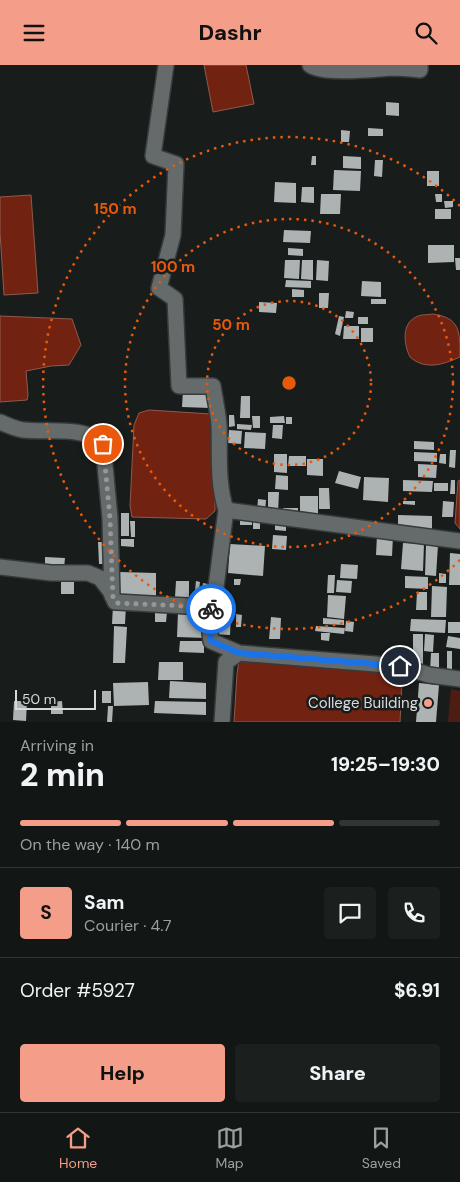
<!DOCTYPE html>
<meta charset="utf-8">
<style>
body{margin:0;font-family:"DM Sans",sans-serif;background:#1b1f1e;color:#f1f3f6;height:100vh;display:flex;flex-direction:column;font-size:19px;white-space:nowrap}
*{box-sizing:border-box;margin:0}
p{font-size:16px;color:#9c9fa0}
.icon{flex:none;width:28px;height:28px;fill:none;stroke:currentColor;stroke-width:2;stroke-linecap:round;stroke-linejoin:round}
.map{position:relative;height:657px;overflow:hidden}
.side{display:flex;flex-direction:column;background:#121615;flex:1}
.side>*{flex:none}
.scale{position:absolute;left:15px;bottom:12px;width:81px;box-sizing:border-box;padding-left:5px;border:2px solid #d6dada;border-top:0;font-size:14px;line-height:18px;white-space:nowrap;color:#d6dada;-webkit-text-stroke:4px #181d1c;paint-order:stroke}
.pin{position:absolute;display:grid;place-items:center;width:42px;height:42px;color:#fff;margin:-21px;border:2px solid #fff;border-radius:50%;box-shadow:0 1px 5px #0007}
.courier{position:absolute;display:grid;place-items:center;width:50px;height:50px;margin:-25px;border:4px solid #1a73e8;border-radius:50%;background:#fff;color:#222;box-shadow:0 1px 6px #0007}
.overview em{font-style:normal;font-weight:800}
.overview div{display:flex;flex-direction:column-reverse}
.overview{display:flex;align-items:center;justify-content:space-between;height:85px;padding:0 20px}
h1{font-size:32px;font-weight:800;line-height:38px}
.bar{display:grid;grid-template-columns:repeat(4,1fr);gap:8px 5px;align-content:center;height:60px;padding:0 20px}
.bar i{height:6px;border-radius:4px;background:#313534}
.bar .on{background:#f49e8a}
.bar p{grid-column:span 4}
.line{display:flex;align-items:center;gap:12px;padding:0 20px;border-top:1px solid #313534}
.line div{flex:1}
.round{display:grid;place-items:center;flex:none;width:52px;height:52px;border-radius:5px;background:#1b1f1e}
.button{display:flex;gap:10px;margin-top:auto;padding:10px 20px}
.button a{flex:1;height:58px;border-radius:5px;background:#f49e8a;color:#111;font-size:20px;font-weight:800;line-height:58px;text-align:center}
.button a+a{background:#1b1f1e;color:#f1f3f6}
header{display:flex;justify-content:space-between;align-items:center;height:65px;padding:0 20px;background:#f49e8a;color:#111;font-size:22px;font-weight:800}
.tab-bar{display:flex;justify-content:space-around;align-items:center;height:70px;border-top:1px solid #313534;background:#121615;font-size:14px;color:#9c9fa0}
.tab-bar a{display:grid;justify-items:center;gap:2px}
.tab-bar .on{color:#f49e8a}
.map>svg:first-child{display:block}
.green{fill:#4d1c12}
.water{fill:#722211;stroke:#90594d}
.building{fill:#adb3b3}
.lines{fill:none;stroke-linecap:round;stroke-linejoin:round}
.minor-casing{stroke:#363a3a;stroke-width:18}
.minor{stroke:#656b6b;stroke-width:15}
.done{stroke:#949898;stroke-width:5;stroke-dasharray:0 9}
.route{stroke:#1a73e8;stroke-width:6}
.ring{fill:none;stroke:#e8590c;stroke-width:2.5;stroke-dasharray:2.5 5}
.poi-dot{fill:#f49e8a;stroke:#181d1c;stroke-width:2}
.labels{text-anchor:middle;stroke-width:5;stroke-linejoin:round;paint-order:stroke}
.poi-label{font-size:15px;fill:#d6dada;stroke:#181d1c;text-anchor:end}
.centre{fill:#e8590c;stroke:#181d1c;stroke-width:2.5}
.ring-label{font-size:15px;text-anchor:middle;font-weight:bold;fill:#e8590c;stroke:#181d1c;stroke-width:5;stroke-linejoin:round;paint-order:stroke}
</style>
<header><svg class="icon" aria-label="menu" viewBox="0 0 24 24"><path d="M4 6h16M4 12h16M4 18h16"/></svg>Dashr<svg class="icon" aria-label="search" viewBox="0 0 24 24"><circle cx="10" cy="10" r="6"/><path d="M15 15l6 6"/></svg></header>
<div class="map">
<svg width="460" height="657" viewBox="0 0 460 657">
<rect width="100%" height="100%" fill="#181d1c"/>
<path class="green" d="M451,624L460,626V657H448Z"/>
<path class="water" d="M204,0H246L254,39L213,47Z
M31,130L38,228L4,230L0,167V132Z
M433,249C460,253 460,266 460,292C444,299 426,306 410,292C404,280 401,259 416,252C421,249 428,250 433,249Z
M0,251L72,254L81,280L69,300L51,301L26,306L28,330L27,335L0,337Z
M149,345L211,349L214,354L215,446L206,454L132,452L130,441L134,360L139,348Z
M460,415V464L455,458L458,416Z
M239,595L399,607L402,617L400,657H234L237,609Z"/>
<path class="building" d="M386,37L399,38V51L386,50Z
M368,63L383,64V71H368Z
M341,65L350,66L349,77H341Z
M312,91H316V100H311Z
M343,91L361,92V104L343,103Z
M375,95H383L382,112L374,111Z
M334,105L361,106L360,126L333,125Z
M427,106H439V121H427Z
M275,117L296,118V138L274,137Z
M302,122H314V138L301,137Z
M321,129H341L340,149H320Z
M435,129H442V137H436Z
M444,136H453V142L445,143Z
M435,144H451V154H435Z
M284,165L311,166L310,178L283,177Z
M428,180H454V197L428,198Z
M288,183L303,184V191L288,190Z
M455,193H460V205H456Z
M285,195H300L299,214L284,213Z
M302,195H313V215L301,214Z
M317,195L329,196L328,216L316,215Z
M286,215L311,216V223L285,222Z
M362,216L381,217V232L361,231Z
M292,224L304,225V232H292Z
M319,228H329L328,243H319Z
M371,234H386V239H371Z
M259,237L277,238L276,248L259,247Z
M346,246L354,247L353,253H345Z
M339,251L344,252L340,271L335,269Z
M358,252H368V259H358Z
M344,261H359V274H343Z
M361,263H373V277H361Z
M183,325L211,326L210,343L182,342Z
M241,331H250V353H240Z
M229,350H234L235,361L229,362Z
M252,351H260V363H253Z
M284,351L285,358H270V352Z
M286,352H292V359H286Z
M237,359L252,360L251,365L237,364Z
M273,360H283L282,374L272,373Z
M229,365L242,366L241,379L228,378Z
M245,367L266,368L265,384L244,383Z
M414,376L434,377V385L414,384Z
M450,385H456L455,403L449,402Z
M414,387L437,388V397L414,396Z
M274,389H287V408L274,407Z
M440,389H446V399L439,398Z
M289,391H306V401H288Z
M307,394H323V411L307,410Z
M418,399L437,400L436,413L418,412Z
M339,406L361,412L358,424L335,418Z
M276,410L288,411V425L275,424Z
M364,412L389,413L388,437L363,435Z
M403,415L433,416L432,427L403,426Z
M451,415H455V429H450Z
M434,418H448V426H434Z
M319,423H329L330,444H319Z
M268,427H279L278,448L268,447Z
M300,431H318V452L300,451Z
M258,434L266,435L265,447L257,446Z
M403,436H415V440L403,439Z
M443,436L454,437L453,452H442Z
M283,443H298V451L282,450Z
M121,448H129V471H121Z
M240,450L252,451V460H240Z
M398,450L432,451V467L398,465Z
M253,452H260V464H253Z
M130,456H135V472H131Z
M275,458H286V466L275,465Z
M273,470L287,471L286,485L272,484Z
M377,470L393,471L392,491L376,490Z
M121,474H134V482L121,481Z
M98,477H106L107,499H99Z
M403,478L424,479L423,506L401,504Z
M230,479L265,481L263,511L228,508Z
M426,479L438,480L436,511L425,510Z
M450,488L460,489V520H449Z
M45,492L65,493L64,503H45Z
M341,499L358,500L357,514L340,513Z
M120,507L156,508V534H120Z
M439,508L446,509V518H439Z
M328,510H335L334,528H327Z
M405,511L428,512V524L405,523Z
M61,512H74V529H61Z
M234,514H241L240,520H234Z
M337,515L352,516L351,528L336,527Z
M176,516H189V532H175Z
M196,516L200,517L198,536L194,535Z
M203,518L213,520L211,540L200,539Z
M432,521L447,522L446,552H431Z
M417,527H427V545H416Z
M219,528L230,529L228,545L217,544Z
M328,530L346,531L344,554L327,552Z
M113,540H126L125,559H112Z
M155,547H167L166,557H155Z
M178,547L207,548L206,573L177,572Z
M214,549L231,550L230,570L212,569Z
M236,549L242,550L241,562H236Z
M271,552L281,553L280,574H269Z
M323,553L344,555V560L323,559Z
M411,554L446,555L445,568L410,566Z
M346,556L354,557L353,567L345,566Z
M448,557H460V568H448Z
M114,561L127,562L125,598H113Z
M316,561L345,563L344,569L315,566Z
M321,568H330L329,576L321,575Z
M413,569H423V600H413Z
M425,569L434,570L433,587L424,586Z
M448,571L460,573V584L446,582Z
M180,576H204V588L179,587Z
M447,586H452V605H447Z
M431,588H439V606H430Z
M159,597H183V615H158Z
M170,616L206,618V634L169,633Z
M148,617L149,640L114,641L113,618Z
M419,618L439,620L436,657H416Z
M102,626H111V638H102Z
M14,636H27L26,656L13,655Z
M62,636L63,649H51V637Z
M155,636L206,637V650L154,648Z
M108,641H113L112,657H107Z"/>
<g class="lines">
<g class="minor-casing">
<path id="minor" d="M166,0L153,91L176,99L173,170L159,223L175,234L179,321H213C215,334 218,347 219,360C220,389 217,417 226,445
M310,0C323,10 375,4 392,3C402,3 411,4 420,5V0
M0,357C7,360 15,364 23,365C49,368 83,360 103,379L110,453L112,531
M0,502L51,508H88L100,513L110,526L115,537H117L187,541L212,544
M239,588L211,576L210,568L226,445L460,476
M222,657L226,597L239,588L400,601L429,610L460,614"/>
</g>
<use href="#minor" class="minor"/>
</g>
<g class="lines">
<path class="done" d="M103,379L110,453L113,534L117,538L187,541L211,544"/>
<path class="route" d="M211,544V576L239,588L400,601"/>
</g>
<g class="ring">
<circle cx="289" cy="318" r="82"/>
<circle cx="289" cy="318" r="164"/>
<path d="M460 495A246 246 0 1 1 460 141"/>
</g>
<circle class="poi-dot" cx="428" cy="638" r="5"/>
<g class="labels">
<g class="poi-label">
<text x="418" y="643">College Building</text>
</g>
</g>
<circle cx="289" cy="318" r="8" class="centre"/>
<g class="ring-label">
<text x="115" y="149">150 m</text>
<text x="173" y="207">100 m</text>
<text x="231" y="265">50 m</text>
</g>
</svg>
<div class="scale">50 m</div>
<div class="pin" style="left:103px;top:379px;background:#ea580c"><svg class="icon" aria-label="bag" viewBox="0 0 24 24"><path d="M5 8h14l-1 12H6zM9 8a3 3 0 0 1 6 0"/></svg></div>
<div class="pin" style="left:400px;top:601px;background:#1f2937"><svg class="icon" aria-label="home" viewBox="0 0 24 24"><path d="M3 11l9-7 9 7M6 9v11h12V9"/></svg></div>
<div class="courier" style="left:211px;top:544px"><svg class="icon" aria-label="bike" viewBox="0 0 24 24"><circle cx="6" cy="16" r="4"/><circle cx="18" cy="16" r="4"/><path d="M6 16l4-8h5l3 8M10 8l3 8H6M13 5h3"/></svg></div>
</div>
<section class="side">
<div class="overview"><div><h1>2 min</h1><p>Arriving in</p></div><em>19:25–19:30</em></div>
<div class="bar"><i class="on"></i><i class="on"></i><i class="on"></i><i></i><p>On the way · 140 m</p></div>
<div class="line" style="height:90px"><b class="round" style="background:#f49e8a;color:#111">S</b><div><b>Sam</b><p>Courier · 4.7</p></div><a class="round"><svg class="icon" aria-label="chat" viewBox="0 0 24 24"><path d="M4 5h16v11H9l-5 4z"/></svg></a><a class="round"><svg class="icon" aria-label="phone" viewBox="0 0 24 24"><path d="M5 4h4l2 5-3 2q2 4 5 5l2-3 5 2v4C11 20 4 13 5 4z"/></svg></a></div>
<div class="line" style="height:65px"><div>Order #5927</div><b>$6.91</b></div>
<div class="button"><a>Help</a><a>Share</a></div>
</section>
<nav class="tab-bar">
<a class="on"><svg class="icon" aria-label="home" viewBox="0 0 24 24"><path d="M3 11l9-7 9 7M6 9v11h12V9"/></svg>Home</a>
<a><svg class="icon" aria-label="map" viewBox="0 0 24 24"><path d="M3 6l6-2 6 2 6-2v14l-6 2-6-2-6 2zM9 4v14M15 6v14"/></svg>Map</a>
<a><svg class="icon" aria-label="saved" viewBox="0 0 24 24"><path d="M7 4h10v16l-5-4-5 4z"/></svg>Saved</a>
</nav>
